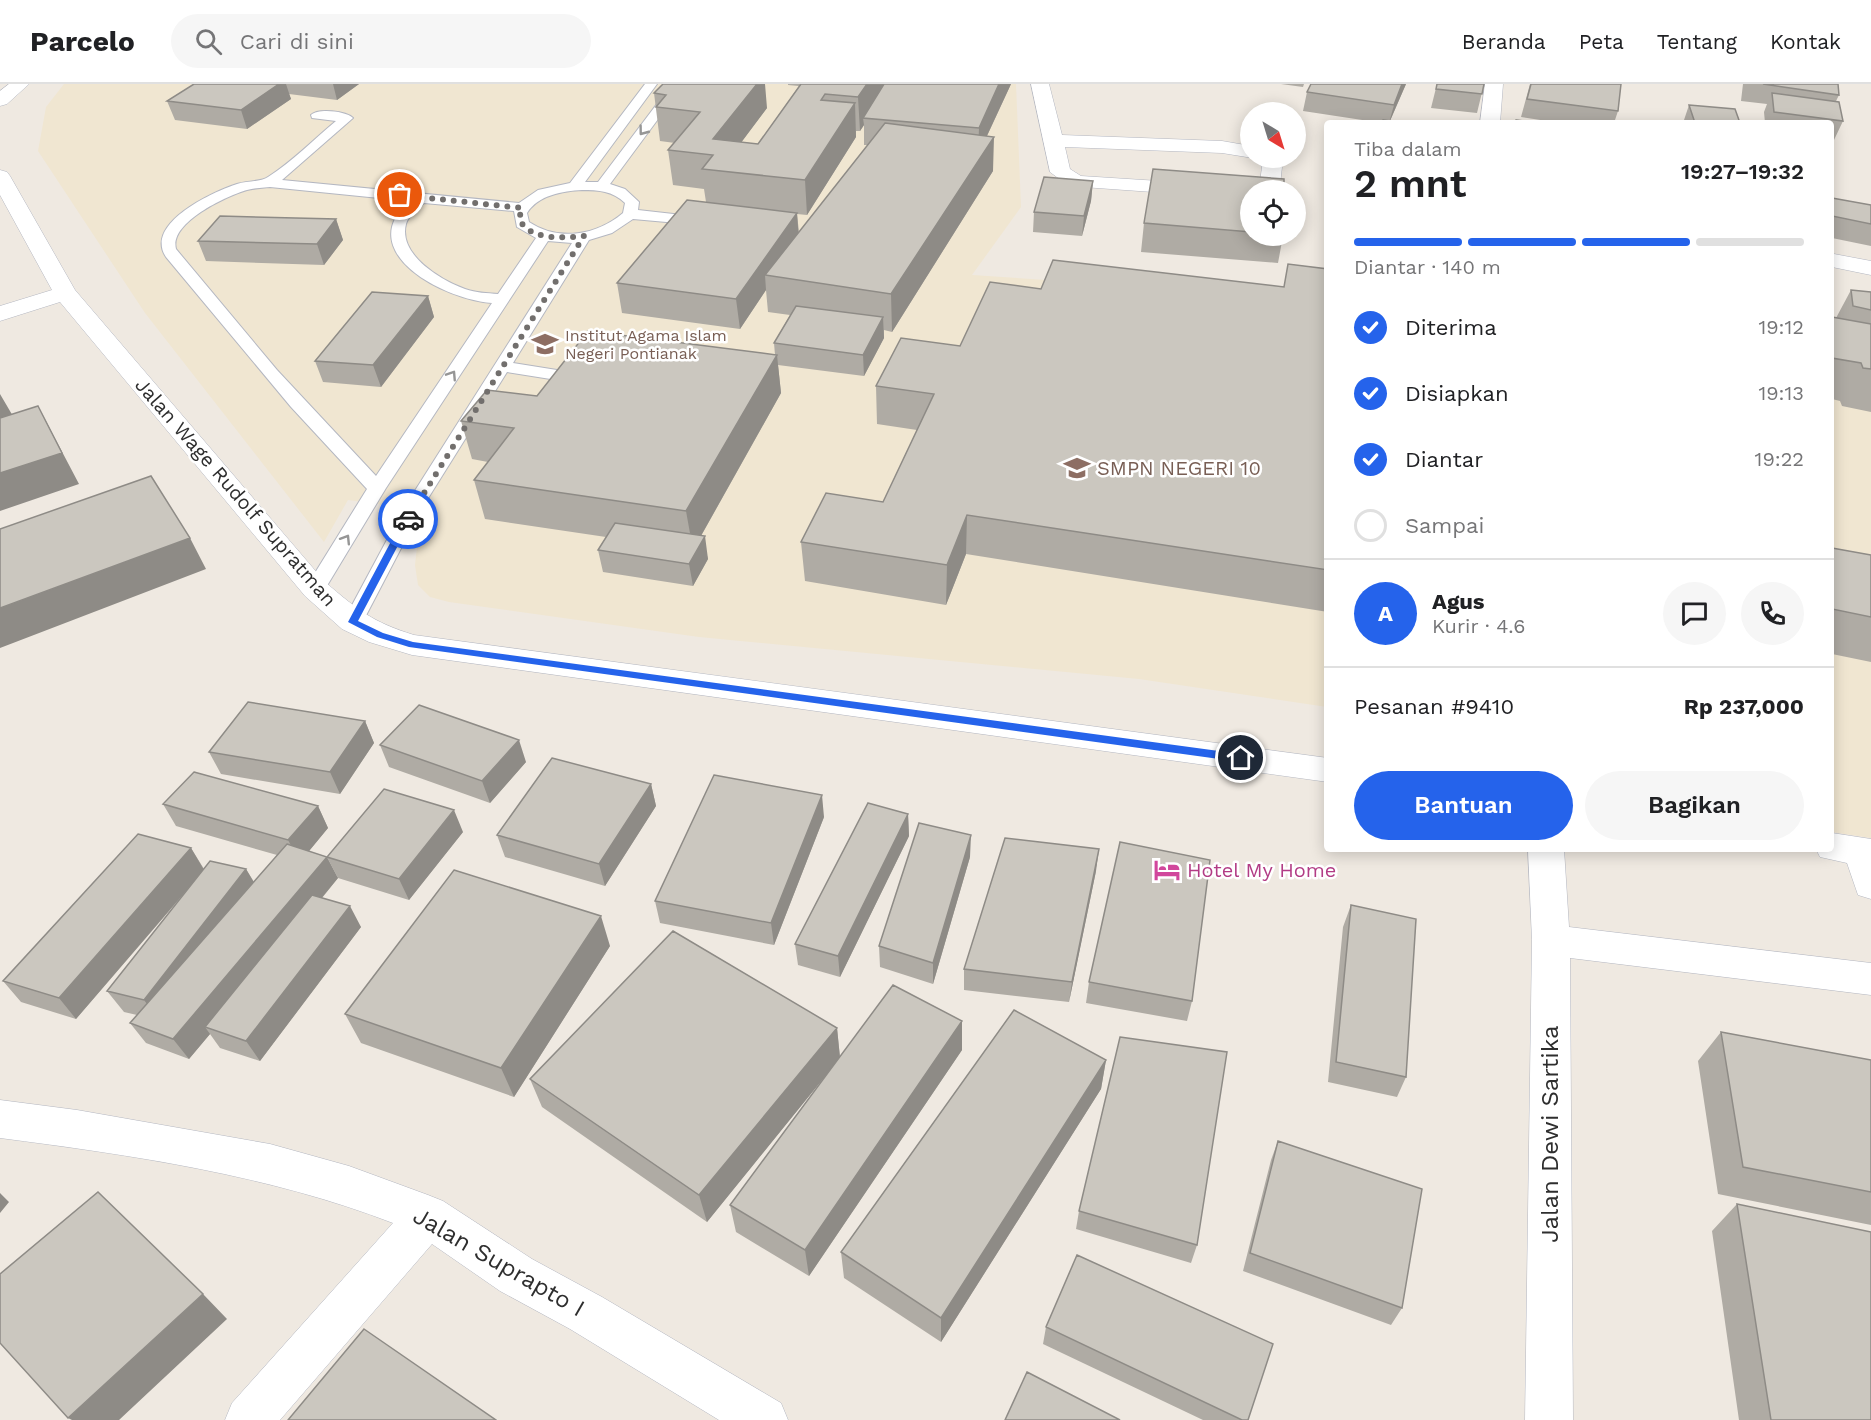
<!DOCTYPE html>
<html lang="id">
<meta charset="utf-8">
<style>
body{margin:0;font-family:"Work Sans",sans-serif;background:#f6f6f6;color:#202124;height:100vh;display:flex;flex-direction:column;font-size:22px;white-space:nowrap}
*{box-sizing:border-box;margin:0}
p{font-size:20px;color:#757577}
.icon{flex:none;width:33px;height:33px;fill:none;stroke:currentColor;stroke-width:2;stroke-linecap:round;stroke-linejoin:round}
.map{position:relative;flex:1;overflow:hidden}
.drawer{position:absolute;left:1324px;top:36px;width:510px;height:732px;display:flex;flex-direction:column;background:#fff;border-radius:6px;box-shadow:0 3px 15px #0003}
.drawer>*{flex:none}
.needle{width:39px;rotate:142deg}
.buttons{position:absolute;left:1240px;top:18px;display:grid;gap:12px}
.buttons a{display:grid;place-items:center;width:66px;height:66px;border-radius:50%;background:#fff;box-shadow:0 3px 15px #0003;font-size:30px}
.pin{position:absolute;display:grid;place-items:center;width:51px;height:51px;color:#fff;margin:-26px;border:3px solid #fff;border-radius:50%;box-shadow:0 2px 6px #0007}
.courier{position:absolute;display:grid;place-items:center;width:60px;height:60px;margin:-30px;border:4px solid #2563eb;border-radius:50%;background:#fff;color:#222;box-shadow:0 2px 8px #0007}
.headline em{font-style:normal;font-weight:600}
.headline div{display:flex;flex-direction:column-reverse}
.headline{display:flex;align-items:center;justify-content:space-between;height:102px;padding:0 30px}
h1{font-size:39px;font-weight:600;line-height:45px}
.bar{display:grid;grid-template-columns:repeat(4,1fr);gap:9px 6px;align-content:center;height:72px;padding:0 30px}
.bar i{height:8px;border-radius:4px;background:#e0e0e0}
.bar .active{background:#2563eb}
.bar p{grid-column:span 4}
.line{display:flex;align-items:center;gap:15px;padding:0 30px;border-top:2px solid #e0e0e0}
.line div{flex:1}
.round{display:grid;place-items:center;flex:none;width:63px;height:63px;border-radius:32px;background:#f6f6f6}
ol{padding:0 30px;list-style:none}
li{display:flex;align-items:center;gap:18px;height:66px}
li p{margin-inline-start:auto}
li .icon{padding:6px;border-radius:50%;background:#2563eb;color:#fff;stroke-width:4}
li:last-child{color:#757577}
li i{width:33px;height:33px;border:3px solid #e0e0e0;border-radius:50%}
.action{display:flex;gap:12px;margin-top:auto;padding:12px 30px}
.action a{flex:1;height:69px;border-radius:36px;background:#2563eb;color:#fff;font-size:24px;font-weight:600;line-height:69px;text-align:center}
.action a+a{background:#f6f6f6;color:#202124}
header{display:flex;align-items:center;gap:36px;box-sizing:border-box;height:84px;padding:0 30px;background:#fff;border-bottom:2px solid #e0e0e0}
header strong{font-size:28px}
nav{display:flex;gap:33px;margin-inline-start:auto;font-size:21px}
.search{width:420px;height:54px;background:#f6f6f6;display:flex;align-items:center;gap:15px;box-sizing:border-box;padding:0 21px;border-radius:33px;color:#757577;font-size:22px}
.map>svg:first-child{display:block}
.education{fill:#f0e6d1}
.lines{fill:none;stroke-linecap:round;stroke-linejoin:round}
.lane-casing{stroke:#b4b7c1;stroke-width:2}
.street-casing{stroke:#b4b7c1;stroke-width:1}
.lane{fill:#fff;fill-rule:evenodd}
.street{fill:#fff;fill-rule:evenodd}
.wall{fill:#afaba4;fill-rule:evenodd}
.shaded-wall{fill:#8e8b86}
.building{fill:#cbc7bf;stroke:#8e8b86;stroke-width:1.5}
.oneway{stroke:#969696}
.route{fill:#2563eb}
.done{stroke:#726f6d;stroke-width:6;stroke-dasharray:0 10.8}
.labels{text-anchor:middle;stroke-width:5;stroke-linejoin:round;paint-order:stroke}
.far-education-label{font-size:16px;fill:#785e54;stroke:#fff;text-anchor:start}
.education-label{font-size:20px;fill:#785e54;stroke:#fff;text-anchor:start}
.street-label{font-size:20px;fill:#2e2e2e;stroke:#fff}
.hotel-label{font-size:20px;fill:#b23c85;stroke:#fff;text-anchor:start}
.near-street-label{font-size:24px;fill:#2e2e2e;stroke:#fff}
</style>
<header>
<strong>Parcelo</strong>
<div class="search"><svg class="icon" aria-label="search" viewBox="0 0 24 24"><circle cx="10" cy="10" r="6"/><path d="M15 15l6 6"/></svg>Cari di sini</div>
<nav><a>Beranda</a><a>Peta</a><a>Tentang</a><a>Kontak</a></nav>
</header>
<div class="map">
<svg width="1871" height="1336" viewBox="0 0 1871 1336">
<rect width="100%" height="100%" fill="#efe9e1"/>
<path class="education" d="M64,0H1016L1021,123L972,191L1327,215V623L1139,595L699,553L449,518L430,513L418,501L415,481L421,426L348,416L324,458L145,229L38,67L46,23Z
M1832,267L1871,274V754L1832,748Z"/>
<g class="lines">
<g class="lane-casing">
<path id="lane" d="M645,0H657L585,98H598L672,0H684L610,100L625,105L639,118L638,126L700,133L707,137L700,141L633,135L612,149L589,156L513,279L582,290L590,295L582,300L507,288L422,424L360,543L353,545L346,543L343,538L404,424L572,159L548,157L386,404L322,510L315,512L308,510L305,505L367,405L291,323L166,173C144,140 212,108 237,100C246,97 261,98 268,93C292,78 314,55 336,37L312,34L311,31C318,24 346,27 353,34L282,96L519,119L538,106L570,99ZM270,103L409,117C352,169 446,216 492,219L376,392L277,286L176,165C169,139 226,112 247,106C254,104 262,104 270,103ZM582,106C598,106 613,107 625,119L623,129C597,151 559,158 529,138L527,129C538,111 563,107 582,106ZM424,119L514,127L517,143L536,154L498,210C487,209 476,209 465,205C441,196 398,171 406,140C408,132 417,125 424,119Z"/>
</g>
<g class="street-casing">
<path id="street" d="M9,0H29L7,20L0,22V7Z
M1031,0H1049L1062,51L1222,57L1251,62L1253,74L1222,69L1065,63L1070,85L1081,92L1253,103L1260,98L1262,83L1255,74H1275L1282,83L1280,101L1275,106H1251V115L1069,102L1050,88Z
M1485,0H1503L1500,39H1480Z
M0,86L7,88L10,92L75,206L325,498C358,526 372,538 414,551L1328,674V698L412,571L369,558L342,545L305,512L60,218L0,237V222L52,206L0,111Z
M1834,170L1871,177V191L1832,183V171Z
M1832,749L1871,755V815L1858,811L1847,779L1820,773L1816,765H1832Z
M1528,765H1564L1569,843L1871,879V911L1570,874L1573,1336H1525L1532,856Z
M0,1016L77,1026L270,1060L349,1082L428,1111L443,1117L532,1175L602,1213L781,1319L788,1336H719L570,1245L500,1207L432,1160L280,1336H225L232,1319L393,1139C269,1091 132,1071 0,1054Z"/>
</g>
<use href="#lane" class="lane"/>
<use href="#street" class="street"/>
</g>
<path class="wall" d="M194,0H359L337,16L289,10L291,15L247,45L175,36L167,17Z
M788,0H1011L987,52L993,87L892,248L884,246V254L864,292L778,281L781,309L701,452L708,475L693,502L603,488L598,466L606,453L485,435L474,396L488,378L472,375L461,337L537,312L775,271L774,259L790,231L768,228L766,206L740,245L622,229L617,199L706,118L704,105L673,101L668,66L675,59L660,57L654,9L767,24L741,58L758,60L799,2L788,1ZM864,41V61H868L799,148L797,130L807,131L856,53V47H860Z
M1281,0H1304L1303,3Z
M1406,0L1390,37L1382,39L1303,27L1307,8Z
M1437,0H1484L1477,29L1431,24Z
M1530,0H1621L1618,27L1614,39H1560L1521,33Z
M1743,0H1838L1839,11L1836,17L1843,37L1834,56H1832V39H1765L1764,28L1767,20L1741,17Z
M1689,21L1740,39H1683Z
M1093,97L1091,117L1082,152L1033,148L1034,128Z
M1251,106V152H1283L1278,179L1141,168L1144,139Z
M1832,114L1871,121V162L1832,154Z
M336,135L343,156L324,181L206,177L198,157Z
M1288,180L1328,185V528L966,470L946,521L805,497L801,458L883,418L917,346L877,340L876,302L960,262L1041,205L1284,203Z
M1851,206L1871,208V328L1842,322L1840,317L1832,315V233L1836,234Z
M428,212L434,233L381,303L323,298L315,277Z
M1832,464L1871,471V578L1832,570Z
M365,637L374,659L340,710L221,690L209,668Z
M380,661L526,678L490,719L389,683Z
M651,700L656,722L605,802L505,773L497,751Z
M163,720L318,722L328,744L309,767L338,794L322,814L361,843L260,977L220,964L210,950L189,975L146,959L130,939L137,931L124,928L107,907L189,804L76,935L21,918L3,897L191,764L204,785H246L254,798L277,771L176,742Z
M908,730L909,752L840,893L798,881L795,860Z
M824,733L774,861L660,839L655,817Z
M463,748L409,816L338,794L327,773Z
M970,773L933,900L880,883L879,862Z
M1096,787L1069,918L964,906V885Z
M1351,821L1406,993L1397,1013L1328,998L1343,843Z
M610,862L514,1013L361,959L345,930Z
M1089,898L1192,917L1187,937L1086,919Z
M962,937V966L809,1192L736,1148L730,1121L832,983L707,1138L542,1023L530,995L837,944L840,973Z
M1721,948L1871,976V1141L1718,1110L1698,977Z
M1106,976L1101,1005L941,1258L844,1194L841,1168Z
M1278,1057L1402,1224L1391,1241L1243,1187L1271,1076Z
M1737,1120L1871,1336H1739L1712,1147Z
M1079,1127L1197,1161L1191,1179L1076,1145Z
M1046,1243L1248,1336H1203L1043,1260Z"/>
<path class="shaded-wall" d="M279,0H286L291,15L247,45L241,26Z
M333,0H359L337,16Z
M757,0H765L767,24L720,87L713,55Z
M867,0H889L863,34L864,41L860,47L858,13Z
M999,0H1011L978,71L979,44Z
M1402,0H1406L1389,39L1394,21Z
M855,19L856,53L807,131L805,96Z
M994,53L993,87L892,248L891,210Z
M1093,97L1091,117L1082,152L1084,132Z
M797,129L799,158L765,191L766,206L740,245L736,215Z
M336,135L343,156L324,181L317,160Z
M428,212L434,233L381,303L373,281Z
M883,233L884,254L864,292L863,271Z
M777,271L781,309L693,466L686,427Z
M0,310L17,339L0,346Z
M38,322L79,400L0,427V389Z
M967,431L966,470L946,521L947,481Z
M705,452L708,475L693,502L689,480Z
M190,454L206,485L0,564V524Z
M365,637L374,659L340,710L330,688Z
M519,656L526,678L490,719L482,697Z
M651,700L656,722L605,802L599,780Z
M822,711L824,733L774,861L771,839Z
M318,722L328,744L300,778L288,756Z
M454,726L463,748L409,816L399,795Z
M908,730L909,752L840,893L838,872Z
M971,751L970,773L933,900V879Z
M191,764L204,786L76,935L59,914Z
M1099,765L1096,787L1069,918L1072,898Z
M327,773L338,794L213,946L205,943L210,950L189,975L173,955Z
M246,785L259,807L160,937L144,916Z
M350,822L361,843L260,977L246,957Z
M601,832L610,862L514,1013L501,984Z
M962,937V966L809,1192L805,1166Z
M837,944L840,974L707,1138L699,1111Z
M1106,976L1101,1005L941,1258V1234Z
M0,1109L9,1118L0,1129Z
M203,1210L227,1235L119,1336H72L68,1334Z"/>
<path class="building" d="M194,0H279L241,26L167,17Z
M663,0H757L713,55L758,60L801,0H867L858,13L825,10L821,16L855,19L805,96L702,85L713,71L668,66L700,28L656,23L666,11L654,9Z
M884,0H999L979,44L863,34Z
M1311,0H1402L1394,21L1307,8Z
M1437,0H1484L1482,10L1436,5Z
M1531,0H1621L1618,27L1527,15Z
M1763,0H1838L1839,11Z
M1772,9L1839,18L1843,37L1774,28Z
M1689,21L1735,25L1740,39H1695Z
M1383,36L1404,39H1382Z
M1516,36L1540,39H1515Z
M885,39L994,53L891,210L765,191Z
M1153,85L1284,95V106H1251V148L1144,139Z
M1044,93L1093,97L1084,132L1034,128Z
M1832,114L1871,121V140L1832,132Z
M687,116L797,129L736,215L617,199Z
M220,132L336,135L317,160L198,157Z
M1053,176L1284,203L1288,180L1328,185V486L967,431L947,481L801,458L826,409L883,418L934,310L876,302L901,254L960,262L990,198L1041,205Z
M1851,206L1871,208V226L1853,222Z
M372,208L428,212L373,281L315,277Z
M796,222L883,233L863,271L774,259Z
M1832,233L1871,240V285L1863,284L1861,279L1832,274Z
M588,247L777,271L686,427L474,396L514,344L461,337L487,306L537,312Z
M38,322L62,369L0,389V334Z
M151,392L190,454L0,524V445Z
M615,439L705,452L689,480L598,466Z
M1832,464L1871,471V533L1832,525Z
M248,618L365,637L330,688L209,668Z
M419,621L519,656L482,697L380,661Z
M552,674L651,700L599,780L497,751Z
M194,688L318,722L288,756L163,720Z
M714,691L822,711L771,839L655,817Z
M384,705L454,726L399,795L327,773Z
M868,719L908,730L838,872L795,860Z
M919,739L971,751L933,879L879,862Z
M138,750L191,764L59,914L3,897Z
M1005,754L1099,765L1072,898L964,885Z
M1120,758L1210,776L1192,917L1089,898Z
M287,760L327,773L173,955L130,939Z
M210,777L246,785L144,916L107,907Z
M454,786L601,832L501,984L345,930Z
M312,811L350,822L246,957L205,943Z
M1351,821L1416,835L1406,993L1336,978Z
M673,847L837,944L699,1111L530,995Z
M893,901L962,937L805,1166L730,1121Z
M1014,926L1106,976L941,1234L841,1168Z
M1721,948L1871,976V1108L1743,1083Z
M1120,953L1227,968L1197,1161L1079,1127Z
M1278,1057L1422,1105L1402,1224L1250,1169Z
M98,1108L203,1210L68,1334L0,1259V1190Z
M1737,1120L1871,1148V1336H1771Z
M1077,1171L1273,1260L1248,1336H1242L1046,1243Z
M364,1245L496,1336H288Z
M1027,1288L1120,1336H1005Z"/>
<defs><path id="oneway-chevron" d="M-2-3.5L2.5 0L-2 3.5" fill="none" stroke-width="1.6" stroke-linecap="round" stroke-linejoin="round" transform="scale(1.5)"/></defs>
<g class="oneway">
<use href="#oneway-chevron" transform="translate(643 47) rotate(127)"/>
<use href="#oneway-chevron" transform="translate(452 291) rotate(-57)"/>
<use href="#oneway-chevron" transform="translate(346 455) rotate(-58)"/>
</g>
<path class="route" d="M408,432L412,435L358,537L383,549L413,558L1241,670L1246,674L1241,678L409,563L377,553L348,538L403,435Z"/>
<g class="lines">
<path class="done" d="M400,111L522,124L519,135C530,157 563,154 584,152L408,435"/>
</g>
<defs>
<g id="university-bare" transform="scale(2.07)"><path d="M0-5L7-2L0 1L-7-2ZM-4 1L0 2.5L4 1V4Q0 6-4 4Z" fill="#8d6e63" stroke="#fff" stroke-width="2.5" paint-order="stroke"/></g>
<g id="school-bare" transform="scale(2.07)"><path d="M0-5L7-2L0 1L-7-2ZM-4 1L0 2.5L4 1V4Q0 6-4 4Z" fill="#8d6e63" stroke="#fff" stroke-width="2.5" paint-order="stroke"/></g>
<g id="hotel-bare" transform="scale(2.07)"><path d="M-6-4.5h1.5V1H6V5H4.5V3h-9V5H-6ZM-4 0a1.8 1.8 0 1 1 3.6 0ZM.5 0V-2.5h3Q6-2.5 6 0Z" fill="#d1479c" stroke="#fff" stroke-width="2.5" paint-order="stroke"/></g>
</defs>
<g fill-rule="evenodd">
<use href="#university-bare" x="545" y="260"/>
<use href="#school-bare" x="1077" y="384"/>
<use href="#hotel-bare" x="1167" y="786"/>
</g>
<g class="labels">
<g class="far-education-label">
<text x="565" y="257">Institut Agama Islam<tspan x="565" dy="18">Negeri Pontianak</tspan></text>
</g>
<g class="education-label">
<text x="1097" y="391">SMPN NEGERI 10</text>
</g>
<g class="street-label">
<text transform="translate(236 408) rotate(49)" y="7">Jalan Wage Rudolf Supratman</text>
</g>
<g class="hotel-label">
<text x="1187" y="793">Hotel My Home</text>
</g>
<g class="near-street-label">
<text transform="translate(1550 1050) rotate(-90)" y="8">Jalan Dewi Sartika</text>
<text transform="translate(499 1178) rotate(30)" y="8">Jalan Suprapto I</text>
</g>
</g>
</svg>
<div class="buttons">
<a><svg class="needle" viewBox="-14 -14 28 28"><path d="M0-13l5 13h-10z" fill="#e53935"/><path d="M0 13l5-13h-10z" fill="#757577"/></svg></a>
<a><svg class="icon" aria-label="locate" viewBox="0 0 24 24"><circle cx="12" cy="12" r="6"/><path d="M12 2v4M12 18v4M2 12h4M18 12h4"/></svg></a>
</div>
<div class="pin" style="left:400px;top:111px;background:#ea580c"><svg class="icon" aria-label="bag" viewBox="0 0 24 24"><path d="M5 8h14l-1 12H6zM9 8a3 3 0 0 1 6 0"/></svg></div>
<div class="pin" style="left:1241px;top:674px;background:#1f2937"><svg class="icon" aria-label="home" viewBox="0 0 24 24"><path d="M3 11l9-7 9 7M6 9v11h12V9"/></svg></div>
<div class="courier" style="left:408px;top:435px"><svg class="icon" aria-label="car" viewBox="0 0 24 24"><path d="M5 17H2v-5l4-1 3-4h7l3 4 3 1v5h-3M9 17h6M6 11h13"/><circle cx="7" cy="17" r="2"/><circle cx="17" cy="17" r="2"/></svg></div>
<section class="drawer">
<div class="headline"><div><h1>2 mnt</h1><p>Tiba dalam</p></div><em>19:27–19:32</em></div>
<div class="bar"><i class="active"></i><i class="active"></i><i class="active"></i><i></i><p>Diantar · 140 m</p></div>
<ol>
<li><svg class="icon" aria-label="check" viewBox="0 0 24 24"><path d="M5 12l5 5 9-10"/></svg>Diterima<p>19:12</p></li>
<li><svg class="icon" aria-label="check" viewBox="0 0 24 24"><path d="M5 12l5 5 9-10"/></svg>Disiapkan<p>19:13</p></li>
<li><svg class="icon" aria-label="check" viewBox="0 0 24 24"><path d="M5 12l5 5 9-10"/></svg>Diantar<p>19:22</p></li>
<li><i></i>Sampai</li>
</ol>
<div class="line" style="height:108px"><b class="round" style="background:#2563eb;color:#fff">A</b><div><b>Agus</b><p>Kurir · 4.6</p></div><a class="round"><svg class="icon" aria-label="chat" viewBox="0 0 24 24"><path d="M4 5h16v11H9l-5 4z"/></svg></a><a class="round"><svg class="icon" aria-label="phone" viewBox="0 0 24 24"><path d="M5 4h4l2 5-3 2q2 4 5 5l2-3 5 2v4C11 20 4 13 5 4z"/></svg></a></div>
<div class="line" style="height:78px"><div>Pesanan #9410</div><b>Rp 237,000</b></div>
<div class="action"><a>Bantuan</a><a>Bagikan</a></div>
</section>
</div>
